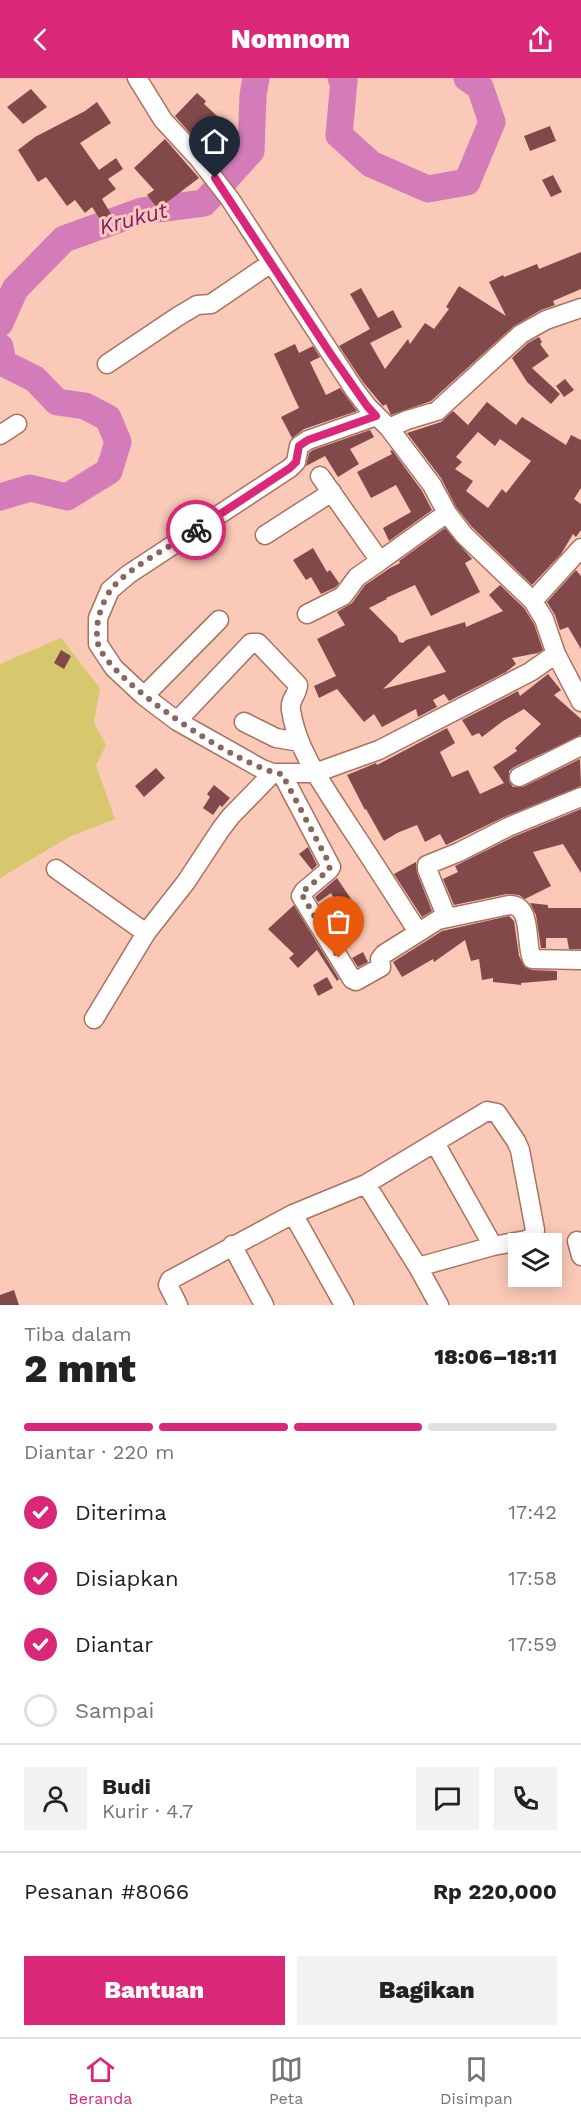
<!DOCTYPE html>
<html lang="id">
<meta charset="utf-8">
<style>
body{margin:0;font-family:"Work Sans",sans-serif;background:#f2f2f2;color:#222;height:100vh;display:flex;flex-direction:column;font-size:22px;white-space:nowrap}
*{box-sizing:border-box;margin:0}
p{font-size:20px;color:#767676}
.icon{flex:none;width:33px;height:33px;fill:none;stroke:currentColor;stroke-width:2;stroke-linecap:round;stroke-linejoin:round}
.map{position:relative;height:1227px;overflow:hidden}
.panel{display:flex;flex-direction:column;background:#fff;flex:1}
.panel>*{flex:none}
.controls{position:absolute;left:508px;top:1155px;display:grid;gap:12px}
.controls a{display:grid;place-items:center;width:54px;height:54px;border-radius:0px;background:#fff;box-shadow:0 3px 15px #0003;font-size:30px}
.pin{position:absolute;display:grid;place-items:center;width:51px;height:51px;color:#fff;margin:-62px -26px;border-radius:50% 50% 50% 0;rotate:-45deg;box-shadow:0 0 6px #0007}
.pin .icon{rotate:45deg}
.courier{position:absolute;display:grid;place-items:center;width:60px;height:60px;margin:-30px;border:4px solid #db2777;border-radius:50%;background:#fff;color:#222;box-shadow:0 2px 8px #0007}
.head em{font-style:normal;font-weight:800}
.head div{display:flex;flex-direction:column-reverse}
.head{display:flex;align-items:center;justify-content:space-between;height:102px;padding:0 24px}
h1{font-size:39px;font-weight:800;line-height:45px}
.bar{display:grid;grid-template-columns:repeat(4,1fr);gap:9px 6px;align-content:center;height:72px;padding:0 24px}
.bar i{height:8px;border-radius:4px;background:#e0e0e0}
.bar .active{background:#db2777}
.bar p{grid-column:span 4}
.line{display:flex;align-items:center;gap:15px;padding:0 24px;border-top:2px solid #e0e0e0}
.line div{flex:1}
.round{display:grid;place-items:center;flex:none;width:63px;height:63px;border-radius:0px;background:#f2f2f2}
ol{padding:0 24px;list-style:none}
li{display:flex;align-items:center;gap:18px;height:66px}
li p{margin-inline-start:auto}
li .icon{padding:6px;border-radius:50%;background:#db2777;color:#fff;stroke-width:4}
li:last-child{color:#767676}
li i{width:33px;height:33px;border:3px solid #e0e0e0;border-radius:50%}
.button{display:flex;gap:12px;margin-top:auto;padding:12px 24px}
.button a{flex:1;height:69px;border-radius:0px;background:#db2777;color:#fff;font-size:24px;font-weight:800;line-height:69px;text-align:center}
.button a+a{background:#f2f2f2;color:#222}
header{display:flex;justify-content:space-between;align-items:center;height:78px;padding:0 24px;background:#db2777;color:#fff;font-size:27px;font-weight:800}
.tabs{display:flex;justify-content:space-around;align-items:center;height:84px;border-top:2px solid #e0e0e0;background:#fff;font-size:16px;color:#767676}
.tabs a{display:grid;justify-items:center;gap:3px}
.tabs .active{color:#db2777}
.map>svg:first-child{display:block}
.green{fill:#d8c86d}
.lines{fill:none;stroke-linecap:round;stroke-linejoin:round}
.river{stroke:#d47cb9;stroke-width:27}
.building{fill:#81494a;fill-rule:evenodd}
.street-casing{stroke:#aa725f;stroke-width:21}
.street{stroke:#fff;stroke-width:18}
.done{stroke:#88675c;stroke-width:6;stroke-dasharray:0 10.8}
.route{stroke:#db2777;stroke-width:8}
.labels{text-anchor:middle;stroke-width:6;stroke-linejoin:round;paint-order:stroke}
.water-label{font-size:22px;font-style:italic;fill:#851b6d;stroke:#fac9b8}
</style>
<header><svg class="icon" aria-label="back" viewBox="0 0 24 24"><path d="M15 5l-7 7 7 7"/></svg>Nomnom<svg class="icon" aria-label="share" viewBox="0 0 24 24"><path d="M12 15V3M7 8l5-5 5 5M5 13v7h14v-7"/></svg></header>
<div class="map">
<svg width="581" height="1227" viewBox="0 0 581 1227">
<rect width="100%" height="100%" fill="#fac9b8"/>
<path class="green" d="M61,560L100,610L94,645L106,667L96,687L115,741L69,759L0,800V586Z"/>
<g class="lines">
<path class="river" d="M341,0L344,3L339,57L371,86L428,111L467,104L492,44L480,9L467,0
M0,245L15,211L64,161L142,133L204,125L251,73L253,17L256,0
M0,269L3,285L35,301L57,324L85,328L108,340L118,364L109,393L67,419L30,410L0,419"/>
</g>
<path class="building" d="M31,11L47,29L23,46L7,29Z
M197,15L206,23L204,26L227,47L224,50L238,64L217,86L175,38Z
M97,24L111,45L80,65L99,92L116,80L123,91L108,101L116,111L102,121L111,136L101,143L92,129L85,135L75,122L67,128L46,99L38,104L18,72L35,59L85,33Z
M550,48L556,63L530,73L524,58Z
M165,61L199,100L158,131L147,117L154,112L134,90Z
M553,97L562,114L551,119L542,102Z
M581,174V211L553,223L555,227L541,232L514,248L431,323L391,337L386,326L383,328L363,304L339,268L370,251L350,216L361,210L378,240L393,232L402,249L370,265L385,291L408,261L410,266L425,245L434,251L449,231L446,229L459,208L506,238L489,204L503,197L504,199L537,186L539,191Z
M539,259L542,264L540,266L549,278L532,290L560,316L551,326L527,304L512,280L528,265Z
M295,266L299,275L313,268L320,279L310,284L326,317L340,310L357,333L304,351L292,360L281,339L299,330L274,276Z
M565,301L574,312L564,319L556,308Z
M487,324L516,347L522,339L566,367L571,357L581,362V410L574,421L581,426V452L576,459L573,456L561,476L532,507L472,449L456,429L441,400L407,355L441,344L453,333L468,347ZM478,354L495,368L500,361L531,383L506,415L502,411L488,430L466,413L473,403L455,391L462,384L456,379Z
M370,352L374,359L350,371L359,386L338,399L325,378L306,388L309,375L313,372Z
M392,372L422,413L432,432L389,463L383,450L411,434L396,407L371,420L357,394L392,376L390,373Z
M445,450L472,481L465,485L480,514L431,538L415,507L386,520L387,521L369,530L397,558L399,564L403,565L406,562L465,544L466,549L503,533L489,517L500,507L524,530L534,546L543,572L538,575L512,580L516,586L506,594L449,623L444,616L433,622L437,629L418,639L416,631L382,649L374,636L364,644L337,611L319,620L314,608L336,598L317,561L345,547L337,534L352,525L365,507L390,490L400,485L399,483ZM429,567L446,594L383,611Z
M313,470L327,494L330,492L339,505L336,509L321,516L311,499L306,502L293,482Z
M576,492L581,498V571L568,549L560,552L555,537L547,524Z
M61,572L71,578L64,591L54,585Z
M548,596L561,612L554,617L581,641V657L514,689L509,693V703L513,709H523L580,681L581,708L504,739L446,767L440,756L425,764L417,747L397,755L384,763L366,731L365,732L347,697L376,685L377,687L447,650L455,665L440,674L452,699L468,692L480,716L504,705L493,689L517,673L515,670L541,646L524,631L503,643L482,659L479,655L472,658L462,642L518,613L520,618Z
M156,690L165,700L144,719L135,708Z
M214,707L230,720L222,729L220,727L213,737L203,730L210,719L207,716Z
M581,731V795L563,766L533,774L551,808L525,821L519,817L507,816L454,827L443,801L458,794L455,788L513,759Z
M308,769L317,787L312,792L299,776Z
M416,784L417,795L432,833L422,839L394,796Z
M337,800L359,833L345,840L331,815L318,824L315,819Z
M530,825L548,827V830H581V871H569L567,860H546V870H541L536,837Z
M294,827L339,901L337,903L317,872L298,890L289,880L294,876L268,851Z
M509,838L514,843L519,878L525,889L532,892L557,893V902L521,905V907L493,904V900L482,902L479,881L471,883L465,862L434,884L433,881L402,899L393,884L442,853Z
M363,874L368,884L358,889L352,880Z
M327,899L333,910L318,918L313,907Z
M14,1212L19,1227H0V1217Z"/>
<g class="lines">
<g class="street-casing">
<path id="street" d="M137,0L163,42L199,81L230,121L354,311L367,328L389,350L432,407L447,435L464,457L533,523L544,541L556,576L581,624
M107,286L177,239L197,227L211,226L271,185
M376,338L308,362L299,368L296,384L290,390L129,496L110,512L98,540V566L114,590L144,618L177,643L262,691L273,695H315L379,672L530,594L556,576
M389,350L407,342L437,333L521,256L546,242L581,230
M0,357L17,346
M320,398L380,483L447,435
M265,457L332,414
M533,523L581,470
M307,536L343,518L357,499L380,483
M144,618L219,542
M177,643L251,565H258L298,607C298,616 289,622 291,632C297,674 326,711 348,746C372,782 395,818 418,854
M244,644L276,660L300,664
M282,696L331,789L329,792L304,813L301,818L352,901L356,903L381,889L380,881L384,876L438,842L509,827C533,826 525,866 532,881L581,882
M519,699L581,668
M56,791L146,855
M447,840L427,791V787L459,774L508,749L581,719
M94,941L146,855L186,804L221,751L231,738L273,695
M435,1065L493,1168
M366,1106L418,1189L439,1227
M293,1136L344,1227
M577,1163L581,1178
M232,1167L264,1227
M178,1227L168,1207L170,1202L293,1136L366,1106L487,1033L497,1035L516,1063L520,1072L535,1152L533,1159L526,1162L493,1168L418,1189"/>
</g>
<use href="#street" class="street"/>
</g>
<g class="lines">
<path class="done" d="M196,452C173,467 124,492 110,513C105,520 101,531 99,538C97,545 96,559 98,566C108,603 244,692 282,696L330,787L329,792L301,815L339,880"/>
<path class="route" d="M196,452L290,390L296,384L299,368L308,362L376,338L367,328L330,275L215,100"/>
</g>
<g class="labels">
<g class="water-label">
<text transform="translate(133 140) rotate(-15)" y="8">Krukut</text>
</g>
</g>
</svg>
<div class="controls">
<a><svg class="icon" aria-label="layers" viewBox="0 0 24 24"><path d="M12 4l9 5-9 5-9-5zM3 14l9 5 9-5"/></svg></a>
</div>
<div class="pin" style="left:339px;top:880px;background:#ea580c"><svg class="icon" aria-label="bag" viewBox="0 0 24 24"><path d="M5 8h14l-1 12H6zM9 8a3 3 0 0 1 6 0"/></svg></div>
<div class="pin" style="left:215px;top:100px;background:#1f2937"><svg class="icon" aria-label="home" viewBox="0 0 24 24"><path d="M3 11l9-7 9 7M6 9v11h12V9"/></svg></div>
<div class="courier" style="left:196px;top:452px"><svg class="icon" aria-label="bike" viewBox="0 0 24 24"><circle cx="6" cy="16" r="4"/><circle cx="18" cy="16" r="4"/><path d="M6 16l4-8h5l3 8M10 8l3 8H6M13 5h3"/></svg></div>
</div>
<section class="panel">
<div class="head"><div><h1>2 mnt</h1><p>Tiba dalam</p></div><em>18:06–18:11</em></div>
<div class="bar"><i class="active"></i><i class="active"></i><i class="active"></i><i></i><p>Diantar · 220 m</p></div>
<ol>
<li><svg class="icon" aria-label="check" viewBox="0 0 24 24"><path d="M5 12l5 5 9-10"/></svg>Diterima<p>17:42</p></li>
<li><svg class="icon" aria-label="check" viewBox="0 0 24 24"><path d="M5 12l5 5 9-10"/></svg>Disiapkan<p>17:58</p></li>
<li><svg class="icon" aria-label="check" viewBox="0 0 24 24"><path d="M5 12l5 5 9-10"/></svg>Diantar<p>17:59</p></li>
<li><i></i>Sampai</li>
</ol>
<div class="line" style="height:108px"><a class="round"><svg class="icon" aria-label="person" viewBox="0 0 24 24"><circle cx="12" cy="8" r="4"/><path d="M4 21q1-7 8-7t8 7"/></svg></a><div><b>Budi</b><p>Kurir · 4.7</p></div><a class="round"><svg class="icon" aria-label="chat" viewBox="0 0 24 24"><path d="M4 5h16v11H9l-5 4z"/></svg></a><a class="round"><svg class="icon" aria-label="phone" viewBox="0 0 24 24"><path d="M5 4h4l2 5-3 2q2 4 5 5l2-3 5 2v4C11 20 4 13 5 4z"/></svg></a></div>
<div class="line" style="height:78px"><div>Pesanan #8066</div><b>Rp 220,000</b></div>
<div class="button"><a>Bantuan</a><a>Bagikan</a></div>
</section>
<nav class="tabs">
<a class="active"><svg class="icon" aria-label="home" viewBox="0 0 24 24"><path d="M3 11l9-7 9 7M6 9v11h12V9"/></svg>Beranda</a>
<a><svg class="icon" aria-label="map" viewBox="0 0 24 24"><path d="M3 6l6-2 6 2 6-2v14l-6 2-6-2-6 2zM9 4v14M15 6v14"/></svg>Peta</a>
<a><svg class="icon" aria-label="saved" viewBox="0 0 24 24"><path d="M7 4h10v16l-5-4-5 4z"/></svg>Disimpan</a>
</nav>
